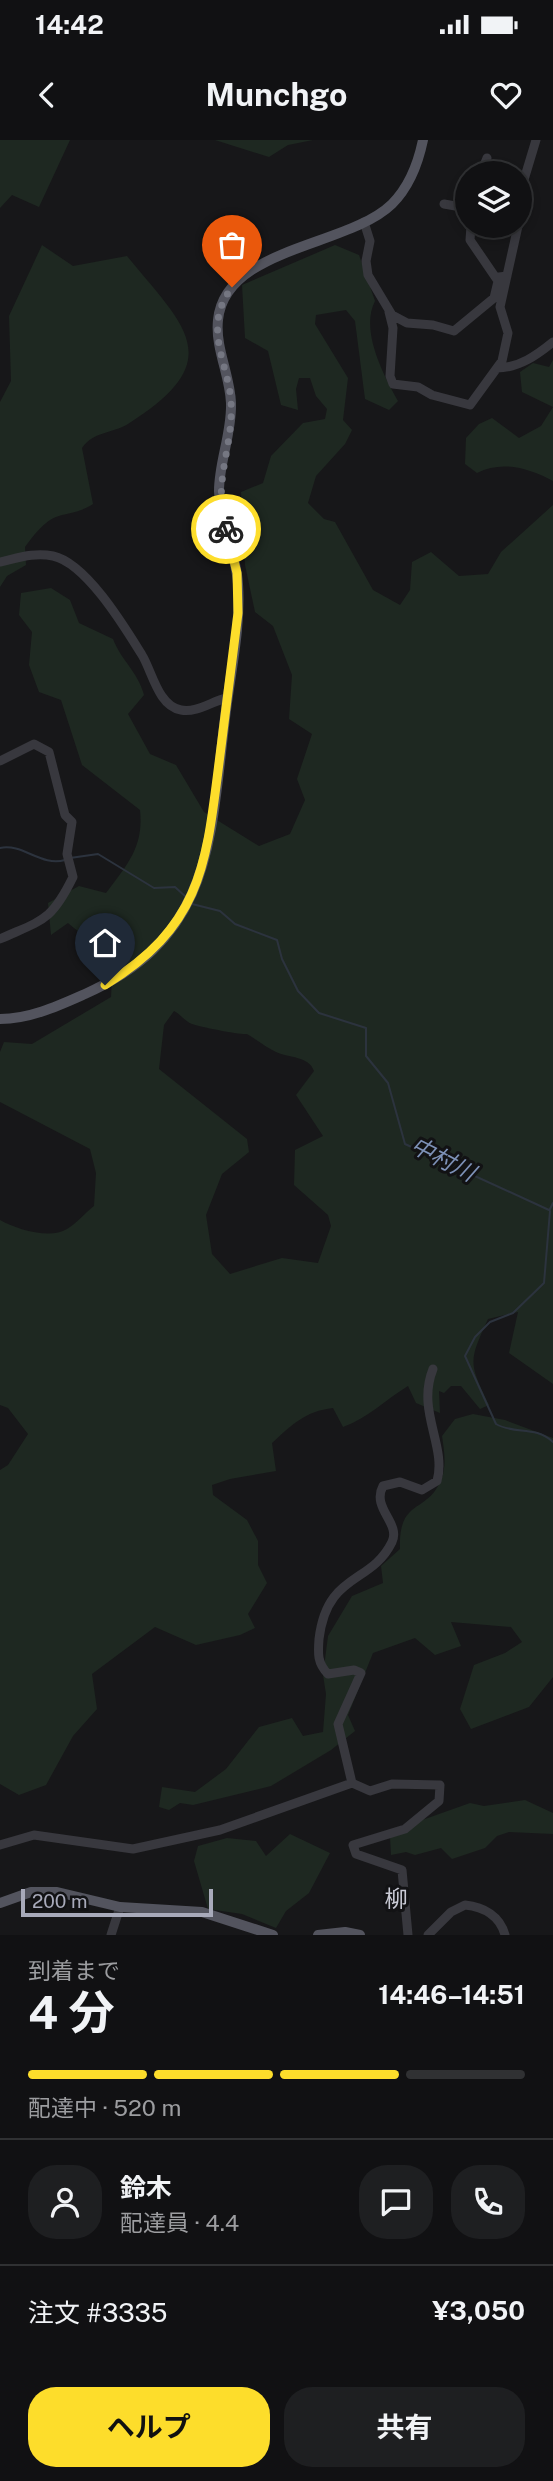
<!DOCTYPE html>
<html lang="ja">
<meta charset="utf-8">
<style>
body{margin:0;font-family:"Public Sans","Noto Sans JP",sans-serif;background:#1e1f21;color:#f1f3f6;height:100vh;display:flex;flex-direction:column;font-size:26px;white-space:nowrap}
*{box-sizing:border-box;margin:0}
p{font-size:23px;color:#9c9da0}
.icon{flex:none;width:38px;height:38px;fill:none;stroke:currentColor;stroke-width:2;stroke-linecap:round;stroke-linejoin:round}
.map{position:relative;height:1795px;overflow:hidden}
.panel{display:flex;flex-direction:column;background:#111113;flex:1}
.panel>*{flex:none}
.tools{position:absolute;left:455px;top:21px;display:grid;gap:14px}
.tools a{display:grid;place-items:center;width:77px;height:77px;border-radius:50%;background:#111113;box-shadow:0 4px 10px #0003,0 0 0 2px #303133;font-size:35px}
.scale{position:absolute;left:21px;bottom:18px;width:192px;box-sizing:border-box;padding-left:7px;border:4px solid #a8aaba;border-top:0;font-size:19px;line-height:24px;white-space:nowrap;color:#a8aaba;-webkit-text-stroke:5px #121214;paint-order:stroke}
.pin{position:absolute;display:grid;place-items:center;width:60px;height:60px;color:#fff;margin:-72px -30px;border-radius:50% 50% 50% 0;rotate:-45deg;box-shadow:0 0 7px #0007}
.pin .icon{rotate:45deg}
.courier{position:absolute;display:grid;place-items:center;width:70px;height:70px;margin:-35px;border:5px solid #fddd2b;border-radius:50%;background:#fff;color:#222;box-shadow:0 2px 9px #0007}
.overview em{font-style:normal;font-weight:700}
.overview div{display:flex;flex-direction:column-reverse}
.overview{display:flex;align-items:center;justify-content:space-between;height:119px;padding:0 28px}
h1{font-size:46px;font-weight:700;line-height:52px}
.bar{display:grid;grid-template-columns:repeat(4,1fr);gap:10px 7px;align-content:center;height:84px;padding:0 28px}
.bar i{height:9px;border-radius:5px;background:#303133}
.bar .active{background:#fddd2b}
.bar p{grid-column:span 4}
.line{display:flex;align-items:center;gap:18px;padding:0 28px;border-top:2px solid #303133}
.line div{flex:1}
.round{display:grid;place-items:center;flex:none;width:74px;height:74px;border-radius:28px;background:#1e1f21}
.primary-button{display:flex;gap:14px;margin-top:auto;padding:14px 28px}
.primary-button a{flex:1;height:80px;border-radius:28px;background:#fddd2b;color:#111;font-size:28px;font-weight:700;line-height:80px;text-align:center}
.primary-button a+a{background:#1e1f21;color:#f1f3f6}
.status{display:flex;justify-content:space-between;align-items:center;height:49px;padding:0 35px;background:#111113;direction:ltr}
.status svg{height:19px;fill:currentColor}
header{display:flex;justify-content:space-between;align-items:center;height:91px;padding:0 28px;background:#111113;font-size:32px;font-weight:700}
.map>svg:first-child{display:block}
.green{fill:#1e2821;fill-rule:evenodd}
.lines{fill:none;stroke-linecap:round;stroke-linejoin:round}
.stream{stroke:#2c333e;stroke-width:2}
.minor{stroke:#38383e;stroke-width:9}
.major{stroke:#53545e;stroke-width:10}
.done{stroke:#757782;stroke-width:7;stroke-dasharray:0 12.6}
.route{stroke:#fddd2b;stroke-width:9}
.labels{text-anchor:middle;stroke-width:6;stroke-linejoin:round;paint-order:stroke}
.water-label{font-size:23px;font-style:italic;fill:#7d91b7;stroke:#121214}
.neighbourhood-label{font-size:23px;fill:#c9cad5;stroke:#121214}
</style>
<div class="status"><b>14:42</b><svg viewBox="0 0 49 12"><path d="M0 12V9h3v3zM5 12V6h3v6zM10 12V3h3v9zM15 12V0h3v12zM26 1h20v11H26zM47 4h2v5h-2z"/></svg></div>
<header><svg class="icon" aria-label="back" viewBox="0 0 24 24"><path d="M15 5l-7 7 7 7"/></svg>Munchgo<svg class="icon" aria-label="heart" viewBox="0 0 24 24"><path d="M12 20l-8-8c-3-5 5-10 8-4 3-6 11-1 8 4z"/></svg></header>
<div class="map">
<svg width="553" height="1795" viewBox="0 0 553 1795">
<rect width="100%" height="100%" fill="#171719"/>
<path class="green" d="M0,0H70L39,67L12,55L0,68Z
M215,0H313L288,5L269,17Z
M42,105L73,126L127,116C186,188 229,220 128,284C111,294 94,291 82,308L93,364C82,371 75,372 62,375C45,379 35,394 25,407L26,425L7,436L0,447V262L11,241L9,176Z
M335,105L359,115L375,161C360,190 383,234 398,261L389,270L365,259L355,181L346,170L316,175L315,184L348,238L343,280L352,290L345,304L316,336L308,363L324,379L335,382L373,450L400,465L410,450L412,422L431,412L459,436L488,434L501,412L553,365V1244L509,1213L518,1172L488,1179C468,1222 469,1223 489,1265L480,1269L461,1246H451L444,1253L439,1251L440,1273L416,1263L408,1246C385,1260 368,1278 343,1287L333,1268C305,1271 292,1285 272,1303L276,1331L230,1339L212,1345L213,1355L247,1380L258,1401V1425L267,1443L248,1474L255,1488L240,1495L196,1505L155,1487L92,1534L97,1569L73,1596L46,1645L19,1655L0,1644V1330L8,1325L28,1294L8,1268L0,1265V1080C16,1089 50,1100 67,1089C76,1084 85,1073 94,1066L96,1033L90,1009L0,962V912L4,902L32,904L111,857L112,839L127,808C102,804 87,800 68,783L51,795L48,763L79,746L106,753C127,725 144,707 140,670L82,625L61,560L39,552L29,525L32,492L19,475L21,453L51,448L70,460L79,483L113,499C121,520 138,532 144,555L128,574L150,614L176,625L204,672L259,706L290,694L305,660L297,639L312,594L289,579L292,535L273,486L255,472L245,425L241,352L263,343L271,316L303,283L325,279L327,269L316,256L310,238H299L296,249L298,270L281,265L268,211L245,198L242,145ZM174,871C180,874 186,882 192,884C200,887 241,895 247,894C257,900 266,907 276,912C289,918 309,916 314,931L296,955L323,996L295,1010L294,1045L328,1075L331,1086L318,1123L282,1118L230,1134L212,1114L206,1075L222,1034L249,1012L247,999L159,929L164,885Z
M553,220V341C529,328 502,320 477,333L465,324L466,298L479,284L492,278L519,298L541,286L553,267L522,252L520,232L533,223L549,227Z
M473,1274L505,1280L553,1298V1537L529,1567L471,1589L460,1569L474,1525L505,1513L522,1502L511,1487L451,1482L461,1506L435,1515L415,1498L373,1513L348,1575L355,1591L331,1610L271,1646L193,1665L180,1663L169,1670L159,1667L162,1647L195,1652L226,1629L259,1587L292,1578L303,1596L323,1592L326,1554L323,1535L328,1496L352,1456L383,1443L381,1426L400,1409C398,1358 427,1374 441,1340C447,1326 444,1310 442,1296L455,1279Z
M525,1660L553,1673V1694L509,1692L497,1696L485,1708L452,1719L441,1708L415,1715L406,1712L391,1715L390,1697L411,1684L470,1663L484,1666Z
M290,1694L330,1713L309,1753L286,1771L276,1788L242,1774L208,1769L194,1721L198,1706L227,1698L256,1701L266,1716Z"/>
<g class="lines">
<path class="stream" d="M0,708C23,703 41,727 65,720
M70,718L98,714L154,748L175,747L186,757
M192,764L220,771L235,784L277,800L282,819L298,851L319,873L366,888V916L388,943L405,1004L549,1070
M550,1069L553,1063
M550,1071L544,1143L513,1173L490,1182L475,1197L465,1216L496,1284C515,1295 535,1285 553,1302"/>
<path class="minor" d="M487,18L483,28L490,33
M520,53L536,0
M444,64L467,68
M364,82L370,101L366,121L368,135L392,175L407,183L433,185L454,191L494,158L499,137L507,136
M471,86L470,100L498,141
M389,172L393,188L390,236L393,244L418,247L432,255L470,265L502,221L508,193L500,167L518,86
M497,228C519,228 537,215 553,202
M0,422C18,418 34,412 53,416C86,423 124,486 142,515C152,531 158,566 181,570C197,573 212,561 227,558
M0,621L34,604L49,612L65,675L72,682L67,714L73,737C51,782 42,780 0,799
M352,1643L338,1584L361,1533L354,1530L328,1534C317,1523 318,1513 319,1499C327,1432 371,1445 392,1402C401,1383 371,1368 383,1346L400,1342L422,1350L437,1341C447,1306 416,1271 433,1229
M0,1705L34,1695L133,1709L220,1690L352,1643L370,1651L392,1644L440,1645L439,1661L405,1689L353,1705L356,1714L402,1730L408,1795
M111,1795L120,1767
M428,1795L451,1772L465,1765C484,1767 500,1776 505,1795"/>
<path class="major" d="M0,879C30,879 58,866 85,854C213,797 210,700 225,578C230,534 241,489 238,444C236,412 220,383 219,351C219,322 232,293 231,263C230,235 215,208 218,180C225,107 348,107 392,64C410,46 418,24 423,0
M0,1763L31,1752H57L120,1767L202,1772L273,1795
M318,1795L345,1792L360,1795"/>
</g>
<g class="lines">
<path class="done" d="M226,389C212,341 234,307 231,261C229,234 215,208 218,181C219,168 225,157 232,147"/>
<path class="route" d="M105,845C201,786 206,726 219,623C225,573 232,523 238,473L237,433L226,389"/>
</g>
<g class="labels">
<g class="water-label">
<text transform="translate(443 1019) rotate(27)" y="8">中村川</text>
</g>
<g class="neighbourhood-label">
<text x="396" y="1767">柳</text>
</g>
</g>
</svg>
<div class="tools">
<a><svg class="icon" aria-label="layers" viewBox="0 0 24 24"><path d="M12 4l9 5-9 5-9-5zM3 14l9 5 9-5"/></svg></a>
</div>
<div class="scale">200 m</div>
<div class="pin" style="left:232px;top:147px;background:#ea580c"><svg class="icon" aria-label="bag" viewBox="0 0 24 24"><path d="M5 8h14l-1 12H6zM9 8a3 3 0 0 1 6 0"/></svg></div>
<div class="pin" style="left:105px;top:845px;background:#1f2937"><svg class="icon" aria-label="home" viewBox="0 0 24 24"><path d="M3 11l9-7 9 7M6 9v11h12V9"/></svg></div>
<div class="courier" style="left:226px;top:389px"><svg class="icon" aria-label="bike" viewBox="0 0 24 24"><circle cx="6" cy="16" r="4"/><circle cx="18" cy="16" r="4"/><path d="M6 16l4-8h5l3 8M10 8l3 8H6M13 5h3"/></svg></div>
</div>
<section class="panel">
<div class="overview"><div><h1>4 分</h1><p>到着まで</p></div><em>14:46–14:51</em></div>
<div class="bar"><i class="active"></i><i class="active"></i><i class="active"></i><i></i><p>配達中 · 520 m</p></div>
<div class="line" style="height:126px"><a class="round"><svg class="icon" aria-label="person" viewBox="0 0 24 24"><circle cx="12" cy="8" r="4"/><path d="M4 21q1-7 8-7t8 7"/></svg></a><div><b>鈴木</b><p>配達員 · 4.4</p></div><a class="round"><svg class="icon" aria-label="chat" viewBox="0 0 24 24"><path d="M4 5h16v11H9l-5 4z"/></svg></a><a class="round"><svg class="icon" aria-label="phone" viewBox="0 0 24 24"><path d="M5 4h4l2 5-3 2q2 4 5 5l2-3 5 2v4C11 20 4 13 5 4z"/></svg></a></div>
<div class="line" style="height:91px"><div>注文 #3335</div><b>¥3,050</b></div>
<div class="primary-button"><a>ヘルプ</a><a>共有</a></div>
</section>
